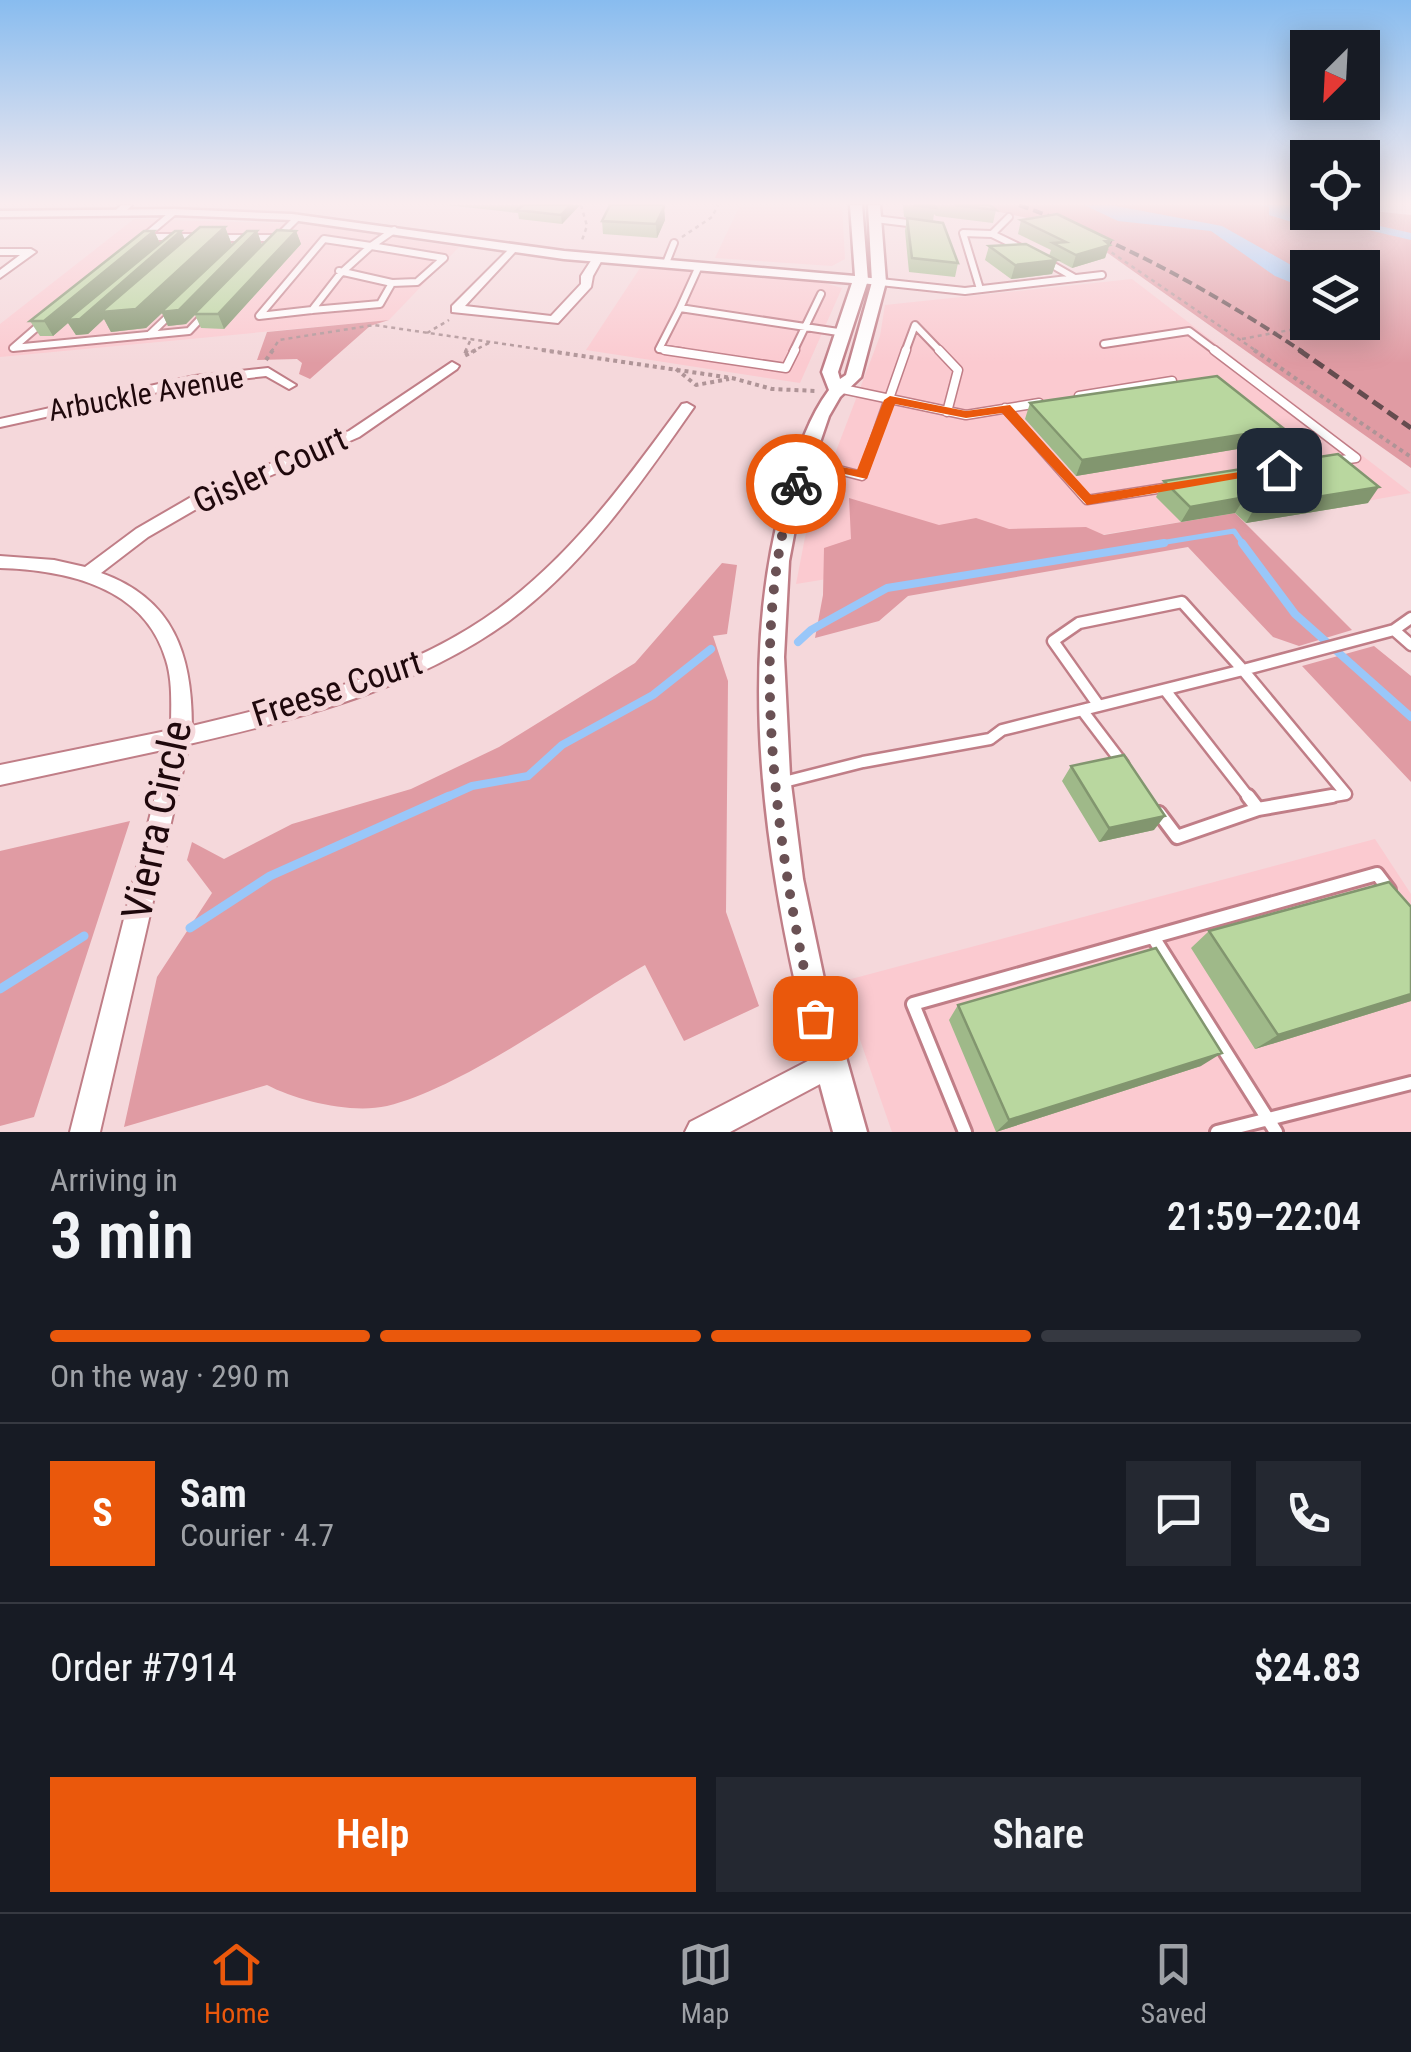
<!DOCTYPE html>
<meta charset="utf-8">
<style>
body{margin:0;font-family:"Roboto Condensed",sans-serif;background:#242831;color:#f1f3f6;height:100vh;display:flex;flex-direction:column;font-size:38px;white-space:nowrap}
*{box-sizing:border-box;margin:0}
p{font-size:32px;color:#9ea1a6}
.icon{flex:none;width:55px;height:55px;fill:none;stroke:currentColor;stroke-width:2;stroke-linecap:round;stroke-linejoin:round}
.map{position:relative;height:1132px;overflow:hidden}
.side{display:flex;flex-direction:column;background:#171b24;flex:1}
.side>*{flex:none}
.needle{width:65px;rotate:204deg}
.fabs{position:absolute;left:1290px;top:30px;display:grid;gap:20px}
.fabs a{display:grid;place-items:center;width:90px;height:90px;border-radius:0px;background:#171b24;box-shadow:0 5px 25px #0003;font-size:50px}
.pin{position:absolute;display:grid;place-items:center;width:85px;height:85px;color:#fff;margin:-42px;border-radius:20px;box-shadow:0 5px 15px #0006}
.courier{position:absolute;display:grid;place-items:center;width:100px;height:100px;margin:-50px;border:8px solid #ea580c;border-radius:50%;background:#fff;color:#222;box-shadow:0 2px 12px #0007}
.overview em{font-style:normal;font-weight:600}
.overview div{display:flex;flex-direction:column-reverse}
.overview{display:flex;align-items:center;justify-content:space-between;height:170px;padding:0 50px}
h1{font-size:65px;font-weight:600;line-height:75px}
.bar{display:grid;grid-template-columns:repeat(4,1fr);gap:15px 10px;align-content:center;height:120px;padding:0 50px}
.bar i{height:12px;border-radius:8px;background:#363941}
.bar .active{background:#ea580c}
.bar p{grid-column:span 4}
.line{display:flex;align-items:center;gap:25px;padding:0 50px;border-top:2px solid #363941}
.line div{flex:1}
.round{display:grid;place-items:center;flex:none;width:105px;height:105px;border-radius:0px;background:#242831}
.cta{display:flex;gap:20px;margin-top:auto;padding:20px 50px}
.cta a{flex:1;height:115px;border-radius:0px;background:#ea580c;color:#fff;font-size:40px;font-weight:600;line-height:115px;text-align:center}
.cta a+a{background:#242831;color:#f1f3f6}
.tab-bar{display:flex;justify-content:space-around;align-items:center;height:140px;border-top:2px solid #363941;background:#171b24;font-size:28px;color:#9ea1a6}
.tab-bar a{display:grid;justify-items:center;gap:5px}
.tab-bar .active{color:#ea580c}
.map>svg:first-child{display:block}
.built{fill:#fbcad0}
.green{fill:#e09ba3;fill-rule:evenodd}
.water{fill:#99c7f9}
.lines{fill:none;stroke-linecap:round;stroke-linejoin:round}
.stream-far2{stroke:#99c7f9;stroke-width:5}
.stream-far1{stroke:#99c7f9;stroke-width:8}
.stream{stroke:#99c7f9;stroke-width:9}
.service-far3-casing{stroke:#c07e87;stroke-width:10}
.service-far2-casing{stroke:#c07e87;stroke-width:11}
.service-far1-casing{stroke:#c07e87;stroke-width:15}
.service-casing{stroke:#c07e87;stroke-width:18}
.minor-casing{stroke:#c07e87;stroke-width:4}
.tertiary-casing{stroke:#c07e87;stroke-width:5}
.path-far1{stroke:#af9497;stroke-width:2.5;stroke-dasharray:4 4;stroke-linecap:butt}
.path{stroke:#af9497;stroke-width:4;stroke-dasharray:4 4;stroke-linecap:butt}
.service-far3{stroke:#fff;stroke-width:6}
.service-far2{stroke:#fff;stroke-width:8}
.service-far1{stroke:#fff;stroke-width:10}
.service{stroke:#fff;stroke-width:12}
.minor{fill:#fff;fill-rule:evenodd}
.tertiary{fill:#fff;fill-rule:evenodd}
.rail-far1{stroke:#654c4f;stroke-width:4;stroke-dasharray:10 5;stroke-linecap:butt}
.rail{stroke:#654c4f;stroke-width:5;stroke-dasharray:12 6;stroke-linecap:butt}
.wall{fill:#9fb989}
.shaded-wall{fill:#82966f}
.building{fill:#b9d79f;stroke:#82966f;stroke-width:2.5}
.route{fill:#ea580c}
.done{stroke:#6a5154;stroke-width:10;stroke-dasharray:0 18}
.labels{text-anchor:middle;stroke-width:10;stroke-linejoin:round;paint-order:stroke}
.far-street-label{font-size:30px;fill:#1f080c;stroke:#f5d8db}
.street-label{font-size:35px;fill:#1f080c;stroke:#f5d8db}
.near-street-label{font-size:42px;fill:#1f080c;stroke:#f5d8db}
</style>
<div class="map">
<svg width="1411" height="1132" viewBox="0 0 1411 1132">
<rect width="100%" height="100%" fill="#f5d8db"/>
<path class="built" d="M740,205H842L845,259L832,266L715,258Z
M134,219L305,224L459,247L389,320L0,357V324Z
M640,268L821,282L842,288L800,383L586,350Z
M1132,279L1411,493L1246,523L1235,513L796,584L807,527L880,336L885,305Z
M1375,839L1411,894V1132H892L840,982Z"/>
<path class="green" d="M969,205H1307L1308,212L1363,210L1411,215V468L1102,249L1036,220ZM1308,268H1362V322H1308Z
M389,320L370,326L310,379L299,374L302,363L297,359L257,360L267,332Z
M849,498L939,525L976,518L1009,529L1086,527L1104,535L1235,513L1352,630L1299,646L1273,637L1188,547L908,596L879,621L815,638L823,595L824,548L851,539Z
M722,563L737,565L727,634L713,636L728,681L726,912L759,1006L684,1041L645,965C574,1006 464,1087 387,1106C351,1114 298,1101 267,1085L124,1127L157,977L212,893L187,860L192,842L224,859L292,824L411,789L499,747L635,663Z
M1374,646L1411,676V782L1302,666Z
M130,821L34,1117L0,1126V851Z"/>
<path class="water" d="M1084,205H1111L1222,226L1307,274V289L1275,276L1211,231L1118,221Z
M1258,205H1286L1411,233V240L1338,223H1295L1269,215V207Z"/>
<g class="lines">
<path class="stream-far2" d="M1148,545L1234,531L1244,545"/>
<path class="stream-far1" d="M1242,543L1295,614L1411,717
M798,642L811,630L887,588L1164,543
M443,799L472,786L528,776L562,745L653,695L711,649"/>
<path class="stream" d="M190,928L270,876L449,796
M0,989L84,936"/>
<g class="service-far3-casing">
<path id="service-far3" d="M875,219L916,224
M992,234L1009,217
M149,237H199
M278,237L297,218
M143,238L174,212
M219,238H277
M371,246L394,230
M1047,262L1075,278
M666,263L674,243
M699,266L680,308L845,333
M339,271L392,283
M861,280L965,291L1102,275
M980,289L963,233L992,234L1025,250
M680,308L659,349L682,352
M312,310L259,316L324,239L371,246
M312,310L340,274L371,246
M312,310L380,304L392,283L417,282L444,258L371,246
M43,322L13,348L189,331L205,314
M149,335L172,313
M1104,344L1189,331L1217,352
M793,352L821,294
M905,352L915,325L941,352"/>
</g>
<g class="service-far2-casing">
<path id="service-far2" d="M665,350L786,368L795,350
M939,350L958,370L947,412
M1214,350L1356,458L1334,461
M838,388L966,415L1039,403
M1079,396L1172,381
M1005,408L1087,500L1170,487
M804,461L862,476L906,350"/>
</g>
<g class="service-far1-casing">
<path id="service-far1" d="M1394,630L1411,645
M1165,690L1250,799
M1099,706L1053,641L1079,623L1182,602L1243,670L1394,630L1411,618
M1082,710L1123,764
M780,783L863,762L990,739L1002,730L1243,670L1346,794L1317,799"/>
</g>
<g class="service-casing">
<path id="service" d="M1248,796L1258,809
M1159,813L1177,837L1258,809L1332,796
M1153,937L1276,1132
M965,1132L913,1004L1377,874L1389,890
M1217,1132L1411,1083"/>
</g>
<g class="minor-casing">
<path id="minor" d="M121,205H132L123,214H115L114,212Z
M512,246L516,247V251L465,306L551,316L581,284V276L594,256L603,258L593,276L591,287L558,323L452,312V306Z
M0,249H31L36,252L0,278V270L20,255H0Z
M452,362L459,366L457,369L359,437L205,504L148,537L101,573C174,599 192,655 192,726C297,701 409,674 498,609C573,554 628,478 682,404L687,403L694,407C641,483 585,565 509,621C416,688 299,719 189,744L100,1132H70L167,749L0,785V765L171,730C171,707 173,682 166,660C145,587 67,570 0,568V556L54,560L85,567L136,529L193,496L349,431Z
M268,368L296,385L289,389L266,376L195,384L0,427V419L195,376Z
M829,1050L839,1054L843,1064L839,1074L730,1132H685L690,1122Z"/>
</g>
<g class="tertiary-casing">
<path id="tertiary" d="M850,205H862L868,280L838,372L840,379L846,375L872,282L868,205H880L886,282L861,377L840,397L829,416L801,498L789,561L784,657L790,776L803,879L824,979L867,1132H833C777,933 724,682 789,480C799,448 809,417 829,390L822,372L852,283L564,259L292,220L174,215L0,217V211L174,209L292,214L564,251L855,276Z"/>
</g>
<path class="path-far1" d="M581,205L587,226L581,243
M682,237L712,217L718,205
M1105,248L1258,352
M427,333L449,320
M1242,339L1322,324
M271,352L279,340L374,325L559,352
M465,352L471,339
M471,352L491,342"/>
<path class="path" d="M467,350L464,356L476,350
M542,350L732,378L772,389L817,391
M1254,350L1411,457
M266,360L273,350
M676,369L696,385L729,379"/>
<use href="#service-far3" class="service-far3"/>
<use href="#service-far2" class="service-far2"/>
<use href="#service-far1" class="service-far1"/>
<use href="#service" class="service"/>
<use href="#minor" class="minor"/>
<use href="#tertiary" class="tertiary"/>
<path class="rail-far1" d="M1019,205C1122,241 1213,292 1303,352"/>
<path class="rail" d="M1299,350L1411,428"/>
</g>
<path class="wall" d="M446,205H580L562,224L519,219L518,213Z
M903,205H990L996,210L993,223L936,216L934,214L933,221L904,217Z
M664,207L665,220L657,238L603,234L602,221Z
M907,218L958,263L955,277L909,272L905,231Z
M1021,220L1111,240L1105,258L1072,268L1057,260L1052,274L1011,279L985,260L989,246L1049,256L1051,250L1018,234Z
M225,227L232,245L257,231L262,245L296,231L301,244L224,329L201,328L195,315L186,324L168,326L162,313L146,328L111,332L104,319L88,334L76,335L68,323L53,336H40L30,321L154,231L160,243L185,239Z
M1030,403L1283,428L1273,443L1076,476L1025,419Z
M1164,481L1368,503L1246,523L1235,513L1181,522L1156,497Z
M1071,766L1154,830L1099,842L1062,781Z
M1209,931L1411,1001L1255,1049L1191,948Z
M958,1005L1201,1066L996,1132L949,1020Z"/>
<path class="shaded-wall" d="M571,205H580L562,224L561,215Z
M664,207L665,220L657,238L656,224Z
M225,227L232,245L257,231L262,245L186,324L168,326L162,313L146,328L111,332L104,319L88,334L76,335L68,323L53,336L44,321L154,231L160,244L181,231L187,244Z
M296,231L301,244L224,329L218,314Z
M1111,240L1105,258L1072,268L1076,255Z
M1057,260L1052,274L1011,279L1015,265Z
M1283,428L1273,443L1076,476L1082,460Z
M1379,487L1368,503L1246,523L1255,507Z
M1245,497L1235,513L1181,522L1190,507Z
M1165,816L1154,830L1099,842L1109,828Z
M1411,994V1001L1255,1049L1278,1035Z
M1222,1053L1201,1066L996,1132L1009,1120Z"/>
<path class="building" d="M523,205H571L561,215L517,210Z
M610,205H663L664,207L656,224L602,221Z
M914,205H934L936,208Z
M955,205H990L996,210Z
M1057,214L1111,240L1105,241L1110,245L1076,255L1053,243L1066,242L1021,220Z
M907,218L943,223L958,263L912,258Z
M200,227H225L136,309L101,312Z
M277,230L296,231L218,314H194Z
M144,231H154L44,321H30Z
M175,231H181L80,319L67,320Z
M247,231H257L179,310L161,312Z
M1026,244L1057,260L1015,265L989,246Z
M1217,376L1283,428L1082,460L1030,403Z
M1338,454L1379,487L1255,507L1245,497L1190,507L1164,481Z
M1124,755L1165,816L1109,828L1071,766Z
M1389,882L1411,907V994L1278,1035L1209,931Z
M1156,948L1222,1053L1009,1120L958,1005Z"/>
<linearGradient id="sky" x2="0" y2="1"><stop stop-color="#88bcef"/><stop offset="0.56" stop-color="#faedef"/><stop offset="1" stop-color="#faedef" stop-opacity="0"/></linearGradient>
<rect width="1411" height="363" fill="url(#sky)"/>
<path class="route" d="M890,396L966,411L1010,405L1091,495L1279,466L1286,470L1087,505L1002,413L966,418L895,404L867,479L809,466L801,487H790L798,458L857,470L884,400Z"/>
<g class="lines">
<path class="done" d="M796,484C744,635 779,865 815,1018"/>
</g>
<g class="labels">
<g class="far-street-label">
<text transform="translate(146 394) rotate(-10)" y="10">Arbuckle Avenue</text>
</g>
<g class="street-label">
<text transform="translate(270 470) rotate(-24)" y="12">Gisler Court</text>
<text transform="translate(337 688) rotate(-18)" y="12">Freese Court</text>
</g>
<g class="near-street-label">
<text transform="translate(156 820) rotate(-78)" y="15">Vierra Circle</text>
</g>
</g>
</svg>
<div class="fabs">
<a><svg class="needle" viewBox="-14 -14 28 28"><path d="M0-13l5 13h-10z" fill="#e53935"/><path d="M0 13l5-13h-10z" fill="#9ea1a6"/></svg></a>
<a><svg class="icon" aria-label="locate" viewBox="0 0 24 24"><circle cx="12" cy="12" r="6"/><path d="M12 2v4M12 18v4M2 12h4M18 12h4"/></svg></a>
<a><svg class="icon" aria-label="layers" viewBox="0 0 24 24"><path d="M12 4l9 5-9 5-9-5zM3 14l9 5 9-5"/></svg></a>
</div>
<div class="pin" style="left:815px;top:1018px;background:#ea580c"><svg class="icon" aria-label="bag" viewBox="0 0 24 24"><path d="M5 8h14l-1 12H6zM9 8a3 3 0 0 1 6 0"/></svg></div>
<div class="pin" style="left:1279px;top:470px;background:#1f2937"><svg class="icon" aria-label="home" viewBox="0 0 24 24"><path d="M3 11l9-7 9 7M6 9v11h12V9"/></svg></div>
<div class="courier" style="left:796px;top:484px"><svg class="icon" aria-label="bike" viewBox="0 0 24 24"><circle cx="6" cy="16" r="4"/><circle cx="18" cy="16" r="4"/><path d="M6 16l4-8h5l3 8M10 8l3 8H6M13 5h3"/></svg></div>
</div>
<section class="side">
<div class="overview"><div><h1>3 min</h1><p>Arriving in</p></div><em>21:59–22:04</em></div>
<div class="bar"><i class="active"></i><i class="active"></i><i class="active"></i><i></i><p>On the way · 290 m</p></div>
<div class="line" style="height:180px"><b class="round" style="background:#ea580c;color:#fff">S</b><div><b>Sam</b><p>Courier · 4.7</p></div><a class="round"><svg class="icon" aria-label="chat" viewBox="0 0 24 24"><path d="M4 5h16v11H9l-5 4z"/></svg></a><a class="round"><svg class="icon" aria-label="phone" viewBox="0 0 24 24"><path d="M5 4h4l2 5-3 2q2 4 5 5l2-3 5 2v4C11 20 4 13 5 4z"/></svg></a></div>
<div class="line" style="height:130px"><div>Order #7914</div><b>$24.83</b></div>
<div class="cta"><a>Help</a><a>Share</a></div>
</section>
<nav class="tab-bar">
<a class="active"><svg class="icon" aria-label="home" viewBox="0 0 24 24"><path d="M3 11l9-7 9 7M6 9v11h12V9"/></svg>Home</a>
<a><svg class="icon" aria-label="map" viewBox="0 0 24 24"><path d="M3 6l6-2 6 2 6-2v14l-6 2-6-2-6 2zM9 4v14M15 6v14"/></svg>Map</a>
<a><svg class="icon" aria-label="saved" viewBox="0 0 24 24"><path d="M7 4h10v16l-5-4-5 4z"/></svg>Saved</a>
</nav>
